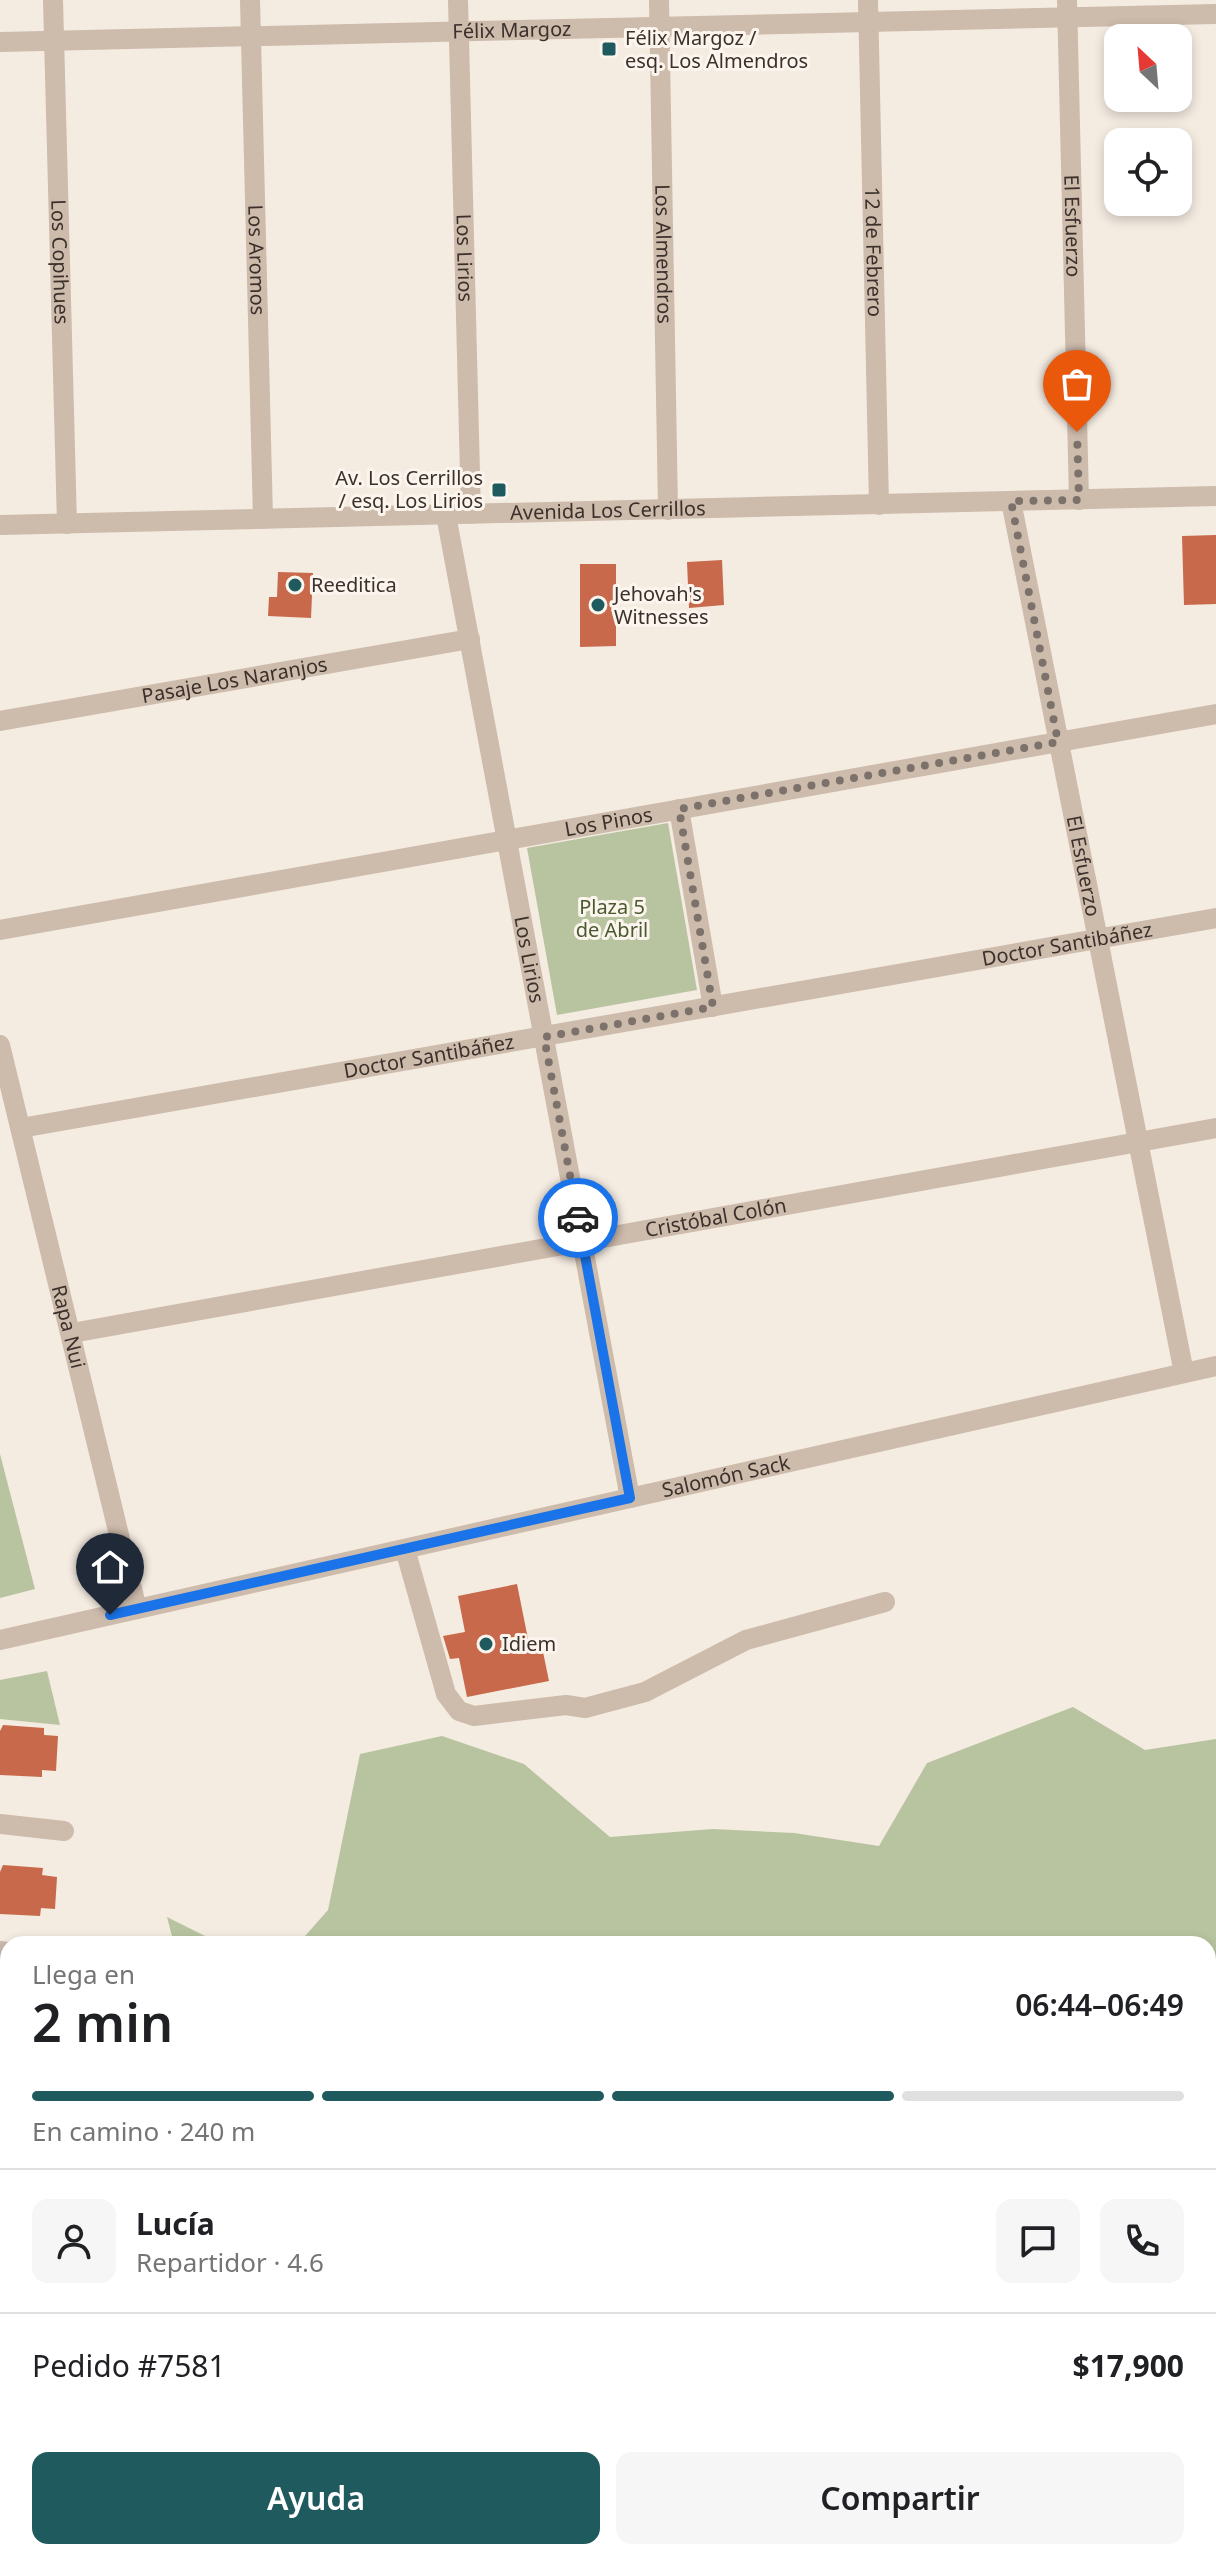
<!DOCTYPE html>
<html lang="es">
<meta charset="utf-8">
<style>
body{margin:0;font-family:"Noto Sans",sans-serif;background:#f6f6f6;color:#202124;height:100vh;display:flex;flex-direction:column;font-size:30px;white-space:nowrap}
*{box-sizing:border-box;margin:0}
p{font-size:26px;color:#757577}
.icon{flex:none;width:44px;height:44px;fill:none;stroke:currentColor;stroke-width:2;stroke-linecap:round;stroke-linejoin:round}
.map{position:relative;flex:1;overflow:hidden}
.sheet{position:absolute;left:0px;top:1936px;width:1216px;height:624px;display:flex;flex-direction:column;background:#fff;border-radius:24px 24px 0 0;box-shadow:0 4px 12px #0003}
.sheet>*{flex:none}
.needle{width:52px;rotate:334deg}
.tools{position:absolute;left:1104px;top:24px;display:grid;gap:16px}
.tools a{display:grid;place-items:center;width:88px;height:88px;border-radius:16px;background:#fff;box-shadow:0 4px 12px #0003;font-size:40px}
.pin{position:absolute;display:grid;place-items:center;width:68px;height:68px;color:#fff;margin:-82px -34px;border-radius:50% 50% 50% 0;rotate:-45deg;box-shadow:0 0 8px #0007}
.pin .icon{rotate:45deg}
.courier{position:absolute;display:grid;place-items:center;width:80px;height:80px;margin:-40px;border:6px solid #1a73e8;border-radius:50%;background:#fff;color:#222;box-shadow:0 2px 10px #0007}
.headline em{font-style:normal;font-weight:600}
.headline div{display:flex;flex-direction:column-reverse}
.headline{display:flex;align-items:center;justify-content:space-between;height:136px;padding:0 32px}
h1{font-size:52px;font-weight:600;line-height:60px}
.bar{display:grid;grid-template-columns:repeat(4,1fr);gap:12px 8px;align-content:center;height:96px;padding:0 32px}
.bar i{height:10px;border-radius:6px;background:#e0e0e0}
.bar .current{background:#1f5a5e}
.bar p{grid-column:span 4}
.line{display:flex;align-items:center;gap:20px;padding:0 32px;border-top:2px solid #e0e0e0}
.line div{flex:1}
.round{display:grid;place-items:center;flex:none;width:84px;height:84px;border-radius:16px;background:#f6f6f6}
.primary-button{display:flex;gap:16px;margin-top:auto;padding:16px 32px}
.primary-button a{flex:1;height:92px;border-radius:16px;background:#1f5a5e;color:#fff;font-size:32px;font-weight:600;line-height:92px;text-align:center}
.primary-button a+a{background:#f6f6f6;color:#202124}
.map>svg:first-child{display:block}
.green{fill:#b8c4a0}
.building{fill:#c8694b}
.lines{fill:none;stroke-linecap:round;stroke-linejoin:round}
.minor{stroke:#cdbbac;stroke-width:20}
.done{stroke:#7c716b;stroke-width:8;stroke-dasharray:0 14.4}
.route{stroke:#1a73e8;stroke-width:10}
.poi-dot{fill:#1f5a5e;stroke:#fbf5ee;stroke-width:3}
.labels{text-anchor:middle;stroke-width:6;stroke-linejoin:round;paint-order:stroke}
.street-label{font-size:20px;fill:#3b302b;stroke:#fbf5ee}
.poi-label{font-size:20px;fill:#3b302b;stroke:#fbf5ee;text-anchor:start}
.park-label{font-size:20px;fill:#4a5a2e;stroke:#fbf5ee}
</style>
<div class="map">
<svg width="1216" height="2560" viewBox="0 0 1216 2560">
<rect width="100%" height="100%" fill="#f4ebe1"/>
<path class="green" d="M668,823L697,990L557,1015L527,848Z
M0,1454L35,1589L0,1598Z
M47,1671L60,1725L0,1719V1680Z
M1073,1707L1145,1750L1216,1739V2426L1208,2424V1944H298L328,1910L360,1754L442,1736L524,1764L610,1837L713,1829L794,1833L879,1846L927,1763Z
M167,1917L221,1944H174Z"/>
<path class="building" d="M1216,535V604L1184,605L1182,536Z
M722,560L724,605L689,608L687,562Z
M580,564H616V646L580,647Z
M278,572L313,573L311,618L268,616L269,597H277Z
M517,1584L531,1654L543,1652L549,1681L467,1697L459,1658L450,1659L443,1636L465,1632L458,1596Z
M3,1725L44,1728V1735L58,1736L56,1771L42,1770V1777L0,1775V1731Z
M3,1865L43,1868L42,1875L57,1877L55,1909L41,1908L40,1916L0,1914V1872Z"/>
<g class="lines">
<g class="minor">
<path id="s1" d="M53,0L67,524"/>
<path id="s2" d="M250,0L263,519"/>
<path id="s3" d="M458,0L471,514"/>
<path id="s4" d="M659,0L668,510"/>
<path id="s5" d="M868,0L879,505"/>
<path id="s6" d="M1067,0L1079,500"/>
<path id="s7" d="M0,42L1216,14"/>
<path id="s8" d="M1011,501L1184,1373"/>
<path id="s9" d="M446,515L630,1498"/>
<path id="s10" d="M0,525L1216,496"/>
<path id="s11" d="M0,721L470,639"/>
<path d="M679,809L713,1007"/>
<path id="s12" d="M0,930L1216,714"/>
<path id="s13" d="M0,1045L137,1609"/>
<path id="s14" d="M21,1128L1216,918"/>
<path id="s15" d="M72,1333L1216,1128"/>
<path d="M405,1549L446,1694L459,1711L474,1716L566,1705L585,1708L645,1692L746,1640L885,1602"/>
<path id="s16" d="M0,1640L1216,1366"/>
<path d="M0,1824L64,1831"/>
<path d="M0,1951L8,1952"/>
<path d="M0,2076H8"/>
<path d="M0,2198L8,2199"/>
<path d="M0,2331L8,2228"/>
<path d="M0,2386L8,2423"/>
<path d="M35,2552L37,2560"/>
<path d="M1111,2552L1112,2560"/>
<path d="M878,2560L880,2552"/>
</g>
</g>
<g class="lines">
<path class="done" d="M578,1218L544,1037L713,1007L679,809L1058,742L1011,501L1079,500L1077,432"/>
<path class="route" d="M110,1615L630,1498L578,1218"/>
</g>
<g class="poi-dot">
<rect x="601" y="41" width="16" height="16" rx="4"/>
<rect x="491" y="482" width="16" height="16" rx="4"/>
<circle cx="295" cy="585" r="8"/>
<circle cx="598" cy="605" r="8"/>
<circle cx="486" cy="1644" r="8"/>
</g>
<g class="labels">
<g class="street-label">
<text dy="7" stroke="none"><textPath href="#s7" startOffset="512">Félix Margoz</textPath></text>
<text dy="7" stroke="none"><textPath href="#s6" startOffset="226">El Esfuerzo</textPath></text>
<text dy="7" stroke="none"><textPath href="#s5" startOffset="252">12 de Febrero</textPath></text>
<text dy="7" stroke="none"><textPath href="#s4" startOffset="254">Los Almendros</textPath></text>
<text dy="7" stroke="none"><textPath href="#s3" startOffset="258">Los Lirios</textPath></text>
<text dy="7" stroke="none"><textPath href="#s2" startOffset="260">Los Aromos</textPath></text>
<text dy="7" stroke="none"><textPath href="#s1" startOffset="262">Los Copihues</textPath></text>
<text dy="7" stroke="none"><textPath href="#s10" startOffset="608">Avenida Los Cerrillos</textPath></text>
<text dy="7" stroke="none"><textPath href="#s11" startOffset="238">Pasaje Los Naranjos</textPath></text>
<text dy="7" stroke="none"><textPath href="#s12" startOffset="618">Los Pinos</textPath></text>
<text dy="7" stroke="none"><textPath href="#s8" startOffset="372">El Esfuerzo</textPath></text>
<text dy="7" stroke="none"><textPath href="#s14" startOffset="1062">Doctor Santibáñez</textPath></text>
<text dy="7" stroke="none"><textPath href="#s9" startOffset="452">Los Lirios</textPath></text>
<text dy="7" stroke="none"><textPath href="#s14" startOffset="414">Doctor Santibáñez</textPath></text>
<text dy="7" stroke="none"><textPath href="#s15" startOffset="654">Cristóbal Colón</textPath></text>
<text dy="7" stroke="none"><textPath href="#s13" startOffset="290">Rapa Nui</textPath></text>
<text dy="7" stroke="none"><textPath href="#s16" startOffset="744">Salomón Sack</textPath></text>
</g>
<g class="poi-label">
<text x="625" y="45">Félix Margoz /<tspan x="625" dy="23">esq. Los Almendros</tspan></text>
<text x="483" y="485" text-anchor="end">Av. Los Cerrillos<tspan x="483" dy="23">/ esq. Los Lirios</tspan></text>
<text x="311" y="592">Reeditica</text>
<text x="614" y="601">Jehovah's<tspan x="614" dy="23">Witnesses</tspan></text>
<text x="502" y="1651">Idiem</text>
</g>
<g class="park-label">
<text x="612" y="914">Plaza 5<tspan x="612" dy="23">de Abril</tspan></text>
</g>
</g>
</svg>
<div class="tools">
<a><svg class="needle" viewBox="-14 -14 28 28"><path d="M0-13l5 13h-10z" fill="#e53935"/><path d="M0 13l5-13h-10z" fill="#757577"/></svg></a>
<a><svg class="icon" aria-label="locate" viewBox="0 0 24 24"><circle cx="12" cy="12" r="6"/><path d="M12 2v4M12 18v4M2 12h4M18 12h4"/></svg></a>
</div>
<div class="pin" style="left:1077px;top:432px;background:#ea580c"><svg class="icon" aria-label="bag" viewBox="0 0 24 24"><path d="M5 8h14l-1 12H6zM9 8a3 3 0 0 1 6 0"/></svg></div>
<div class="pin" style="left:110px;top:1615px;background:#1f2937"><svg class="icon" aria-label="home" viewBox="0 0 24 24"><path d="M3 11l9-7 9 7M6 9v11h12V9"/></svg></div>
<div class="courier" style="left:578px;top:1218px"><svg class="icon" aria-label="car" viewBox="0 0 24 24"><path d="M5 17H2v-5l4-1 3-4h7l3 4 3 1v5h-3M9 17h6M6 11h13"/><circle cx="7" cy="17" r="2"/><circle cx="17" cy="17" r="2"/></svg></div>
<section class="sheet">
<div class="headline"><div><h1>2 min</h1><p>Llega en</p></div><em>06:44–06:49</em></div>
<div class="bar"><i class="current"></i><i class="current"></i><i class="current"></i><i></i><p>En camino · 240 m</p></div>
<div class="line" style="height:144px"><a class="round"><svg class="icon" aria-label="person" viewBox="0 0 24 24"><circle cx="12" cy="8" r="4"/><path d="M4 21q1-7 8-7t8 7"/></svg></a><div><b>Lucía</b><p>Repartidor · 4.6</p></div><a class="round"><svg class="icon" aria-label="chat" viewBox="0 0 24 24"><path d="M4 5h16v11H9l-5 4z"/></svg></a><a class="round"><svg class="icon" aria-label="phone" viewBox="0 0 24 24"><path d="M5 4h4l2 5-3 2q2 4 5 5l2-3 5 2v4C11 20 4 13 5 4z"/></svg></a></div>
<div class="line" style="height:104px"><div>Pedido #7581</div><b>$17,900</b></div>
<div class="primary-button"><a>Ayuda</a><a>Compartir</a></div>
</section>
</div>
